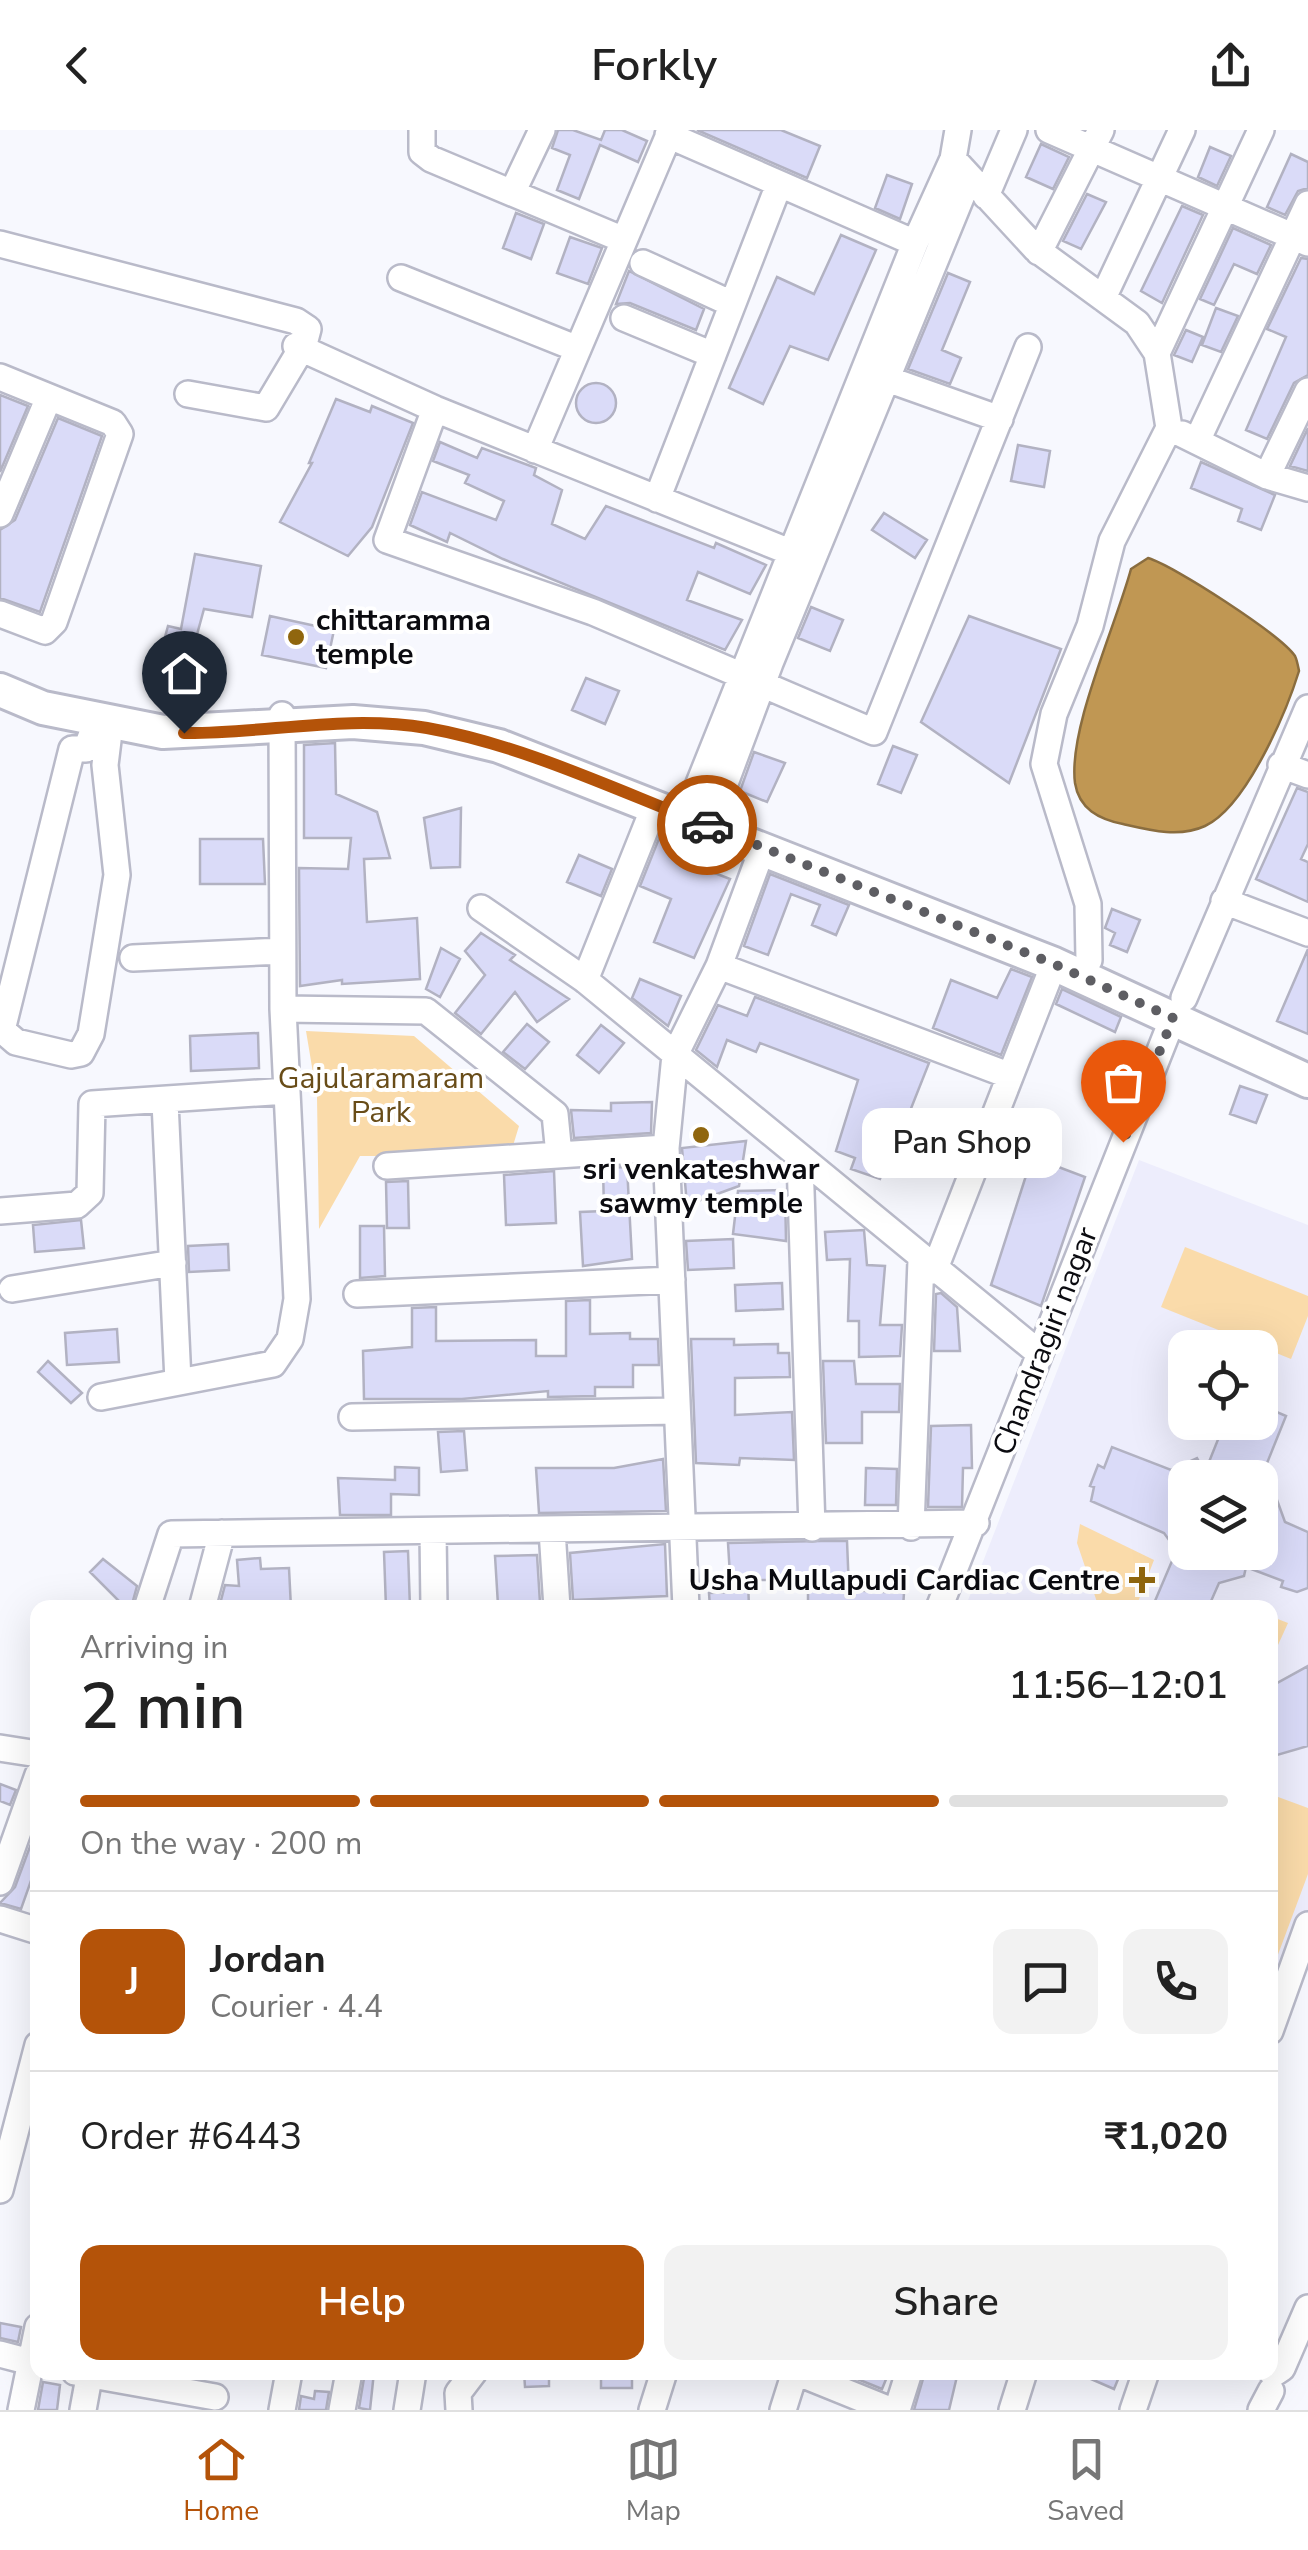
<!DOCTYPE html>
<meta charset="utf-8">
<style>
body{margin:0;font-family:"Nunito Sans",sans-serif;background:#f2f2f2;color:#222;height:100vh;display:flex;flex-direction:column;font-size:38px;white-space:nowrap}
*{box-sizing:border-box;margin:0}
p{font-size:32px;color:#767676}
.icon{flex:none;width:55px;height:55px;fill:none;stroke:currentColor;stroke-width:2;stroke-linecap:round;stroke-linejoin:round}
.map{position:relative;flex:1;overflow:hidden}
.sheet{position:absolute;left:30px;top:1470px;width:1248px;height:780px;display:flex;flex-direction:column;background:#fff;border-radius:20px;box-shadow:0 10px 40px #0002}
.sheet>*{flex:none}
.tools{position:absolute;left:1168px;top:1200px;display:grid;gap:20px}
.tools a{display:grid;place-items:center;width:110px;height:110px;border-radius:20px;background:#fff;box-shadow:0 10px 40px #0002;font-size:50px}
.pin{position:absolute;display:grid;place-items:center;width:85px;height:85px;color:#fff;margin:-102px -42px;border-radius:50% 50% 50% 0;rotate:-45deg;box-shadow:0 0 10px #0007}
.pin .icon{rotate:45deg}
.courier{position:absolute;display:grid;place-items:center;width:100px;height:100px;margin:-50px;border:8px solid #b45309;border-radius:50%;background:#fff;color:#222;box-shadow:0 2px 12px #0007}
.bubble{position:absolute;height:70px;border-radius:20px;background:#fff;box-shadow:0 10px 40px #0002;font-size:32px;font-weight:600;line-height:70px;text-align:center}
.summary em{font-style:normal;font-weight:600}
.summary div{display:flex;flex-direction:column-reverse}
.summary{display:flex;align-items:center;justify-content:space-between;height:170px;padding:0 50px}
h1{font-size:65px;font-weight:600;line-height:75px}
.bar{display:grid;grid-template-columns:repeat(4,1fr);gap:15px 10px;align-content:center;height:120px;padding:0 50px}
.bar i{height:12px;border-radius:8px;background:#e0e0e0}
.bar .on{background:#b45309}
.bar p{grid-column:span 4}
.line{display:flex;align-items:center;gap:25px;padding:0 50px;border-top:2px solid #e0e0e0}
.line div{flex:1}
.round{display:grid;place-items:center;flex:none;width:105px;height:105px;border-radius:20px;background:#f2f2f2}
.primary-button{display:flex;gap:20px;margin-top:auto;padding:20px 50px}
.primary-button a{flex:1;height:115px;border-radius:20px;background:#b45309;color:#fff;font-size:40px;font-weight:600;line-height:115px;text-align:center}
.primary-button a+a{background:#f2f2f2;color:#222}
header{display:flex;justify-content:space-between;align-items:center;height:130px;padding:0 50px;background:#fff;font-size:45px;font-weight:600}
.dock{display:flex;justify-content:space-around;align-items:center;height:140px;border-top:2px solid #e0e0e0;background:#fff;font-size:28px;color:#767676}
.dock a{display:grid;justify-items:center;gap:5px}
.dock .on{color:#b45309}
.map>svg:first-child{display:block}
.built{fill:#ededfc;fill-rule:evenodd}
.green{fill:#fadbaa}
.water{fill:#c09753;stroke:#8a6d3f;stroke-width:2.5}
.building{fill:#dadbf8;stroke:#b2b2c2;stroke-width:2.5}
.lines{fill:none;stroke-linecap:round;stroke-linejoin:round}
.minor-casing{stroke:#b9bac9;stroke-width:30}
.major-casing{stroke:#b9bac9;stroke-width:38}
.minor{stroke:#fff;stroke-width:25}
.major{stroke:#fff;stroke-width:32}
.done{stroke:#5e5e63;stroke-width:10;stroke-dasharray:0 18}
.route{stroke:#b45309;stroke-width:12}
.poi-dot{fill:#90660e;stroke:#fff;stroke-width:4}
.labels{text-anchor:middle;stroke-width:8;stroke-linejoin:round;paint-order:stroke}
.poi-label{font-size:30px;font-weight:bold;fill:#0b0b10;stroke:#fff;text-anchor:start}
.park-label{font-size:30px;fill:#684c18;stroke:#fff}
.street-label{font-size:30px;fill:#0b0b10;stroke:#fff}
</style>
<header><svg class="icon" aria-label="back" viewBox="0 0 24 24"><path d="M15 5l-7 7 7 7"/></svg>Forkly<svg class="icon" aria-label="share" viewBox="0 0 24 24"><path d="M12 15V3M7 8l5-5 5 5M5 13v7h14v-7"/></svg></header>
<div class="map">
<svg width="1308" height="2280" viewBox="0 0 1308 2280">
<rect width="100%" height="100%" fill="#f7f8fe"/>
<path class="built" d="M1139,1030L1308,1095V1785L1270,1883V1478H965ZM1185,1218H1260V1292H1185ZM1185,1348H1260V1422H1185Z"/>
<path class="green" d="M306,901L414,906L519,996L512,1019L466,1026H360L319,1099L317,967Z
M1185,1117L1308,1166V1186L1291,1229L1161,1177Z
M1080,1394L1154,1430L1136,1477L1098,1475L1077,1413Z
M1270,1486L1288,1493L1278,1515L1270,1520Z
M1270,1664L1308,1678V1744L1270,1846Z"/>
<path class="water" d="M1148,428C1173,435 1281,505 1295,526C1297,530 1298,536 1299,541C1286,583 1246,677 1205,696C1179,708 1149,700 1123,694C1099,689 1079,679 1075,653C1068,599 1116,495 1131,439Z"/>
<path class="building" d="M558,0H573L601,10L605,0H622L647,11L638,32L600,15L579,69L557,60L570,25L552,18Z
M697,0H781L820,16L807,48Z
M1041,14L1069,27L1053,59L1026,47Z
M1210,17L1231,26L1217,56L1198,47Z
M1291,24L1308,32V58L1298,61L1285,85L1267,77Z
M887,45L912,54L900,89L875,78Z
M1087,64L1106,72L1081,119L1063,111Z
M1182,76L1203,85L1162,173L1141,161Z
M516,83L544,94L531,129L503,118Z
M1233,98L1271,115L1257,144L1234,134L1214,175L1200,169Z
M841,105L876,120L828,230L790,216L763,274L729,258L777,147L814,164Z
M570,107L602,118L588,154L557,143Z
M1301,128L1308,129V245L1294,253L1267,309L1246,300L1286,207L1267,199Z
M629,141L704,179L696,200L630,173L616,174Z
M948,143L970,152L942,220L961,228L950,254L908,239Z
M1216,178L1238,186L1221,222L1202,215Z
M1186,200L1203,207L1192,232L1174,225Z
M576 273a20 20 0 1 1 40 0a20 20 0 1 1-40 0Z
M0,265L28,276L0,342Z
M336,269L370,282L372,276L413,293L372,397L348,426L280,392L312,333H309Z
M58,288L102,306L40,482L0,468V400L15,390Z
M1308,298V341L1290,336Z
M440,312L477,328L482,318L536,338L534,345L562,360L552,394L585,409L606,376L714,418L716,413L766,435L750,464L698,442L687,470L742,490L725,520L503,429L450,403L447,412L410,395L422,362L496,390L504,371L465,353L469,345L433,331Z
M1018,315L1050,321L1044,357L1011,351Z
M1201,332L1275,365L1261,400L1238,391L1242,379L1191,358Z
M884,383L927,410L915,428L872,400Z
M195,424L261,436L252,487L204,479L184,552L155,544L168,496L181,499Z
M811,477L843,490L830,521L798,508Z
M270,486L334,500L326,538L262,525Z
M969,486L1061,519L1009,653L921,592Z
M586,548L619,561L605,594L572,580Z
M335,613L336,664L377,682L390,728L364,729L367,792L417,788L420,849L342,854V850L300,856L299,738L348,739L351,708H304V615Z
M893,616L917,625L901,663L878,654Z
M754,622L785,633L767,672L740,661Z
M1297,658L1308,662V714L1301,729L1308,732V772L1256,749Z
M461,678L460,737L431,738L424,688Z
M662,701L691,713L684,731L730,749L694,828L654,812L671,769L640,756Z
M200,709H263L265,754H200Z
M579,725L612,739L601,766L567,752Z
M770,744L849,775L836,805L812,795L820,775L791,764L768,825L744,816Z
M1112,779L1140,790L1127,822L1110,815L1115,803L1105,798Z
M481,803L515,825L510,830L569,869L537,892L515,862L481,904L455,883L485,845L465,821Z
M441,818L460,829L440,867L426,859Z
M1308,819V904L1277,891Z
M1011,839L1032,847L1001,925L933,898L951,850L997,868Z
M640,849L681,866L668,896L632,868Z
M1062,859L1121,887L1115,902L1056,874Z
M755,867L929,933L908,986L967,1009L955,1038L892,1013L880,1049L851,1039L855,1028L836,1021L858,950L760,913L756,922L727,910L717,937L696,920L718,875L747,886Z
M527,894L549,912L525,939L503,922Z
M601,895L624,913L599,943L577,925Z
M258,903L259,938L191,941L190,906Z
M1240,956L1267,965L1256,993L1230,984Z
M652,972L651,1003L574,1008L571,980L611,981V973Z
M746,1011L739,1056L687,1075L682,1018Z
M1032,1027L1085,1047L1041,1176L991,1155Z
M627,1037L632,1129L583,1136L580,1082L604,1081L603,1038Z
M554,1041L556,1093L506,1095L504,1045Z
M408,1051L409,1098H387L386,1052Z
M785,1060L786,1111L733,1104L738,1061Z
M81,1090L84,1118L35,1122L33,1095Z
M360,1096H384L385,1146L360,1148Z
M864,1100L867,1135L885,1136L880,1195H902L900,1226L859,1227V1191H848L850,1129L827,1130L825,1102Z
M733,1109L734,1138L688,1140L686,1111Z
M228,1114L229,1140L189,1142L188,1116Z
M782,1153L783,1179L736,1181L735,1155Z
M941,1163L957,1177L960,1221H934L936,1164Z
M590,1170V1204L630,1203V1209H658L659,1235H633V1257H595V1266L548,1267V1261L462,1269H364L363,1221L412,1217V1178L436,1177V1211L536,1210V1226H566V1171Z
M117,1199L119,1232L67,1235L65,1203Z
M691,1209H734V1215L778,1214V1223H789L790,1247L735,1248V1285L792,1282L794,1330L740,1328L739,1335L696,1333Z
M48,1231L82,1263L71,1273L38,1242Z
M823,1231H854L856,1254H900L899,1282H862V1313H826Z
M1260,1275L1286,1286L1261,1348H1185V1422H1260V1362L1277,1370L1285,1392L1308,1402V1458L1297,1462L1281,1457L1283,1451L1246,1437L1244,1446L1219,1453L1208,1478H1152L1175,1424L1172,1414L1164,1403L1091,1371L1094,1357L1090,1356L1098,1335L1104,1338L1112,1317L1171,1340L1197,1328L1205,1342L1225,1292H1260Z
M971,1295L972,1338H963L962,1377H928L931,1296Z
M464,1301L467,1340L441,1342L438,1302Z
M663,1329L666,1381L539,1383L536,1338H614Z
M395,1337L419,1338V1365L391,1364V1385H340L338,1348L395,1350Z
M866,1338L897,1339L896,1375H865Z
M821,1411H847L849,1460L904,1463L903,1478H808V1450H748L749,1478H710L709,1463L731,1462L728,1413Z
M665,1414L667,1466L573,1470L570,1423Z
M408,1421L410,1478H386L384,1422Z
M537,1425L540,1473L498,1475L495,1426Z
M260,1428L261,1439L289,1438L291,1478H219L225,1455L239,1456L237,1430Z
M103,1429L137,1456L131,1478H116L119,1471L90,1442Z
M1308,1536V1616L1270,1627V1557Z
M0,1654L16,1660L10,1675L0,1671Z
M38,1695V1731L21,1779L0,1773L15,1757Z
M0,2193L21,2197L18,2212L0,2208Z
M365,2242H374L370,2280L359,2278Z
M524,2242H549V2256L525,2257Z
M601,2242H632V2258H601Z
M852,2242H889L882,2259L850,2246Z
M925,2242H958L949,2280H914Z
M1075,2242H1121L1114,2259Z
M43,2252L60,2255L57,2280H38Z
M315,2261L329,2262L326,2280H299L301,2266L314,2269Z"/>
<g class="lines">
<g class="minor-casing">
<path id="minor" d="M422,0V22L431,29L624,110
M958,0L953,29L1036,119L1137,193L1157,223L1169,298L1112,411L1090,496L1054,584L1044,634L1088,774L1089,830
M1049,0L1308,113
M668,5L915,113
M512,63L542,0
M986,66L1014,0
M0,114L296,191L308,199L303,218
M1039,122L1101,0
M643,133L732,174
M401,148L578,219
M1103,168L1182,0
M624,188L713,225
M296,216L435,279L790,422
M1157,223L1261,0
M873,244L1000,289
M0,247L113,293L120,304L54,492L45,501L0,484
M188,264L266,278L297,226
M435,279L387,410L593,482L874,602L1028,217
M1182,304L1267,346L1308,358
M1197,311L1308,74
M535,320L671,0
M1267,346L1308,261
M657,369L778,57
M0,384L49,267
M97,591L86,619H72L2,900L16,912L71,925L81,923L91,904L117,745L105,635L110,594
M1281,635L1308,645
M692,671L915,113L953,29
M715,680L770,533L969,48
M1224,771L1308,803
M481,778L585,850L1039,1223
M133,828L282,821
M719,836L1008,945
M585,850L655,675
M1184,868L1308,578
M283,879L426,881L555,984L559,1025
M165,972L178,1251
M800,1030L812,1398
M387,1036L666,1018
M0,1081L77,1075L90,1063L92,974L287,961
M934,1141L1054,834
M12,1159L173,1133
M357,1164L672,1150
M101,1267L273,1234L290,1209L297,1169L283,879L282,585
M352,1287L677,1281
M911,1397L921,1130
M552,1400L557,1478
M433,1401L434,1478
M147,1478L171,1404L976,1393
M202,1478L222,1403
M686,1478L666,1018L675,925L719,836L763,717
M939,1478L1173,888
M0,1618L38,1624
M0,1752L38,1645
M0,1789L38,1801
M1270,1901L1308,1795
M0,2060L38,1915
M0,2224L38,2234
M75,2242L215,2267
M796,2242L890,2280
M1273,2244L1282,2238L1308,2178
M21,2280L38,2197
M83,2280L90,2242
M282,2280L289,2242
M342,2280L349,2242
M407,2280L413,2242
M459,2280L458,2263L474,2242
M652,2280L664,2242
M783,2280L795,2242
M897,2280L909,2242
M1012,2280L1024,2242
M1133,2280L1146,2242
M1261,2280L1271,2261"/>
</g>
<g class="major-casing">
<path id="major" d="M0,560L43,578L163,602L353,592L424,598L499,616L1054,834L1308,951"/>
</g>
<use href="#minor" class="minor"/>
<use href="#major" class="major"/>
</g>
<g class="lines">
<path class="done" d="M707,695L1054,834L1173,888L1123,1012"/>
<path class="route" d="M184,603C264,604 346,584 427,598C523,615 616,660 707,695"/>
</g>
<g class="poi-dot">
<circle cx="296" cy="507" r="10"/>
<circle cx="701" cy="1005" r="10"/>
<path d="M1137 1435h10v10h10v10h-10v10h-10v-10h-10v-10h10z"/>
</g>
<g class="labels">
<g class="poi-label">
<text x="316" y="500">chittaramma<tspan x="316" dy="34">temple</tspan></text>
<text x="701" y="1049" text-anchor="middle">sri venkateshwar<tspan x="701" dy="34">sawmy temple</tspan></text>
<text x="1120" y="1460" text-anchor="end">Usha Mullapudi Cardiac Centre</text>
</g>
<g class="park-label">
<text x="381" y="958">Gajularamaram<tspan x="381" dy="34">Park</tspan></text>
</g>
<g class="street-label">
<text transform="translate(1045 1211) rotate(-69)" y="10">Chandragiri nagar</text>
</g>
</g>
</svg>
<div class="tools">
<a><svg class="icon" aria-label="locate" viewBox="0 0 24 24"><circle cx="12" cy="12" r="6"/><path d="M12 2v4M12 18v4M2 12h4M18 12h4"/></svg></a>
<a><svg class="icon" aria-label="layers" viewBox="0 0 24 24"><path d="M12 4l9 5-9 5-9-5zM3 14l9 5 9-5"/></svg></a>
</div>
<div class="pin" style="left:1123px;top:1012px;background:#ea580c"><svg class="icon" aria-label="bag" viewBox="0 0 24 24"><path d="M5 8h14l-1 12H6zM9 8a3 3 0 0 1 6 0"/></svg></div>
<div class="pin" style="left:184px;top:603px;background:#1f2937"><svg class="icon" aria-label="home" viewBox="0 0 24 24"><path d="M3 11l9-7 9 7M6 9v11h12V9"/></svg></div>
<div class="courier" style="left:707px;top:695px"><svg class="icon" aria-label="car" viewBox="0 0 24 24"><path d="M5 17H2v-5l4-1 3-4h7l3 4 3 1v5h-3M9 17h6M6 11h13"/><circle cx="7" cy="17" r="2"/><circle cx="17" cy="17" r="2"/></svg></div>
<div class="bubble" style="left:862px;top:978px;width:200px">Pan Shop</div>
<section class="sheet">
<div class="summary"><div><h1>2 min</h1><p>Arriving in</p></div><em>11:56–12:01</em></div>
<div class="bar"><i class="on"></i><i class="on"></i><i class="on"></i><i></i><p>On the way · 200 m</p></div>
<div class="line" style="height:180px"><b class="round" style="background:#b45309;color:#fff">J</b><div><b>Jordan</b><p>Courier · 4.4</p></div><a class="round"><svg class="icon" aria-label="chat" viewBox="0 0 24 24"><path d="M4 5h16v11H9l-5 4z"/></svg></a><a class="round"><svg class="icon" aria-label="phone" viewBox="0 0 24 24"><path d="M5 4h4l2 5-3 2q2 4 5 5l2-3 5 2v4C11 20 4 13 5 4z"/></svg></a></div>
<div class="line" style="height:130px"><div>Order #6443</div><b>₹1,020</b></div>
<div class="primary-button"><a>Help</a><a>Share</a></div>
</section>
</div>
<nav class="dock">
<a class="on"><svg class="icon" aria-label="home" viewBox="0 0 24 24"><path d="M3 11l9-7 9 7M6 9v11h12V9"/></svg>Home</a>
<a><svg class="icon" aria-label="map" viewBox="0 0 24 24"><path d="M3 6l6-2 6 2 6-2v14l-6 2-6-2-6 2zM9 4v14M15 6v14"/></svg>Map</a>
<a><svg class="icon" aria-label="saved" viewBox="0 0 24 24"><path d="M7 4h10v16l-5-4-5 4z"/></svg>Saved</a>
</nav>
